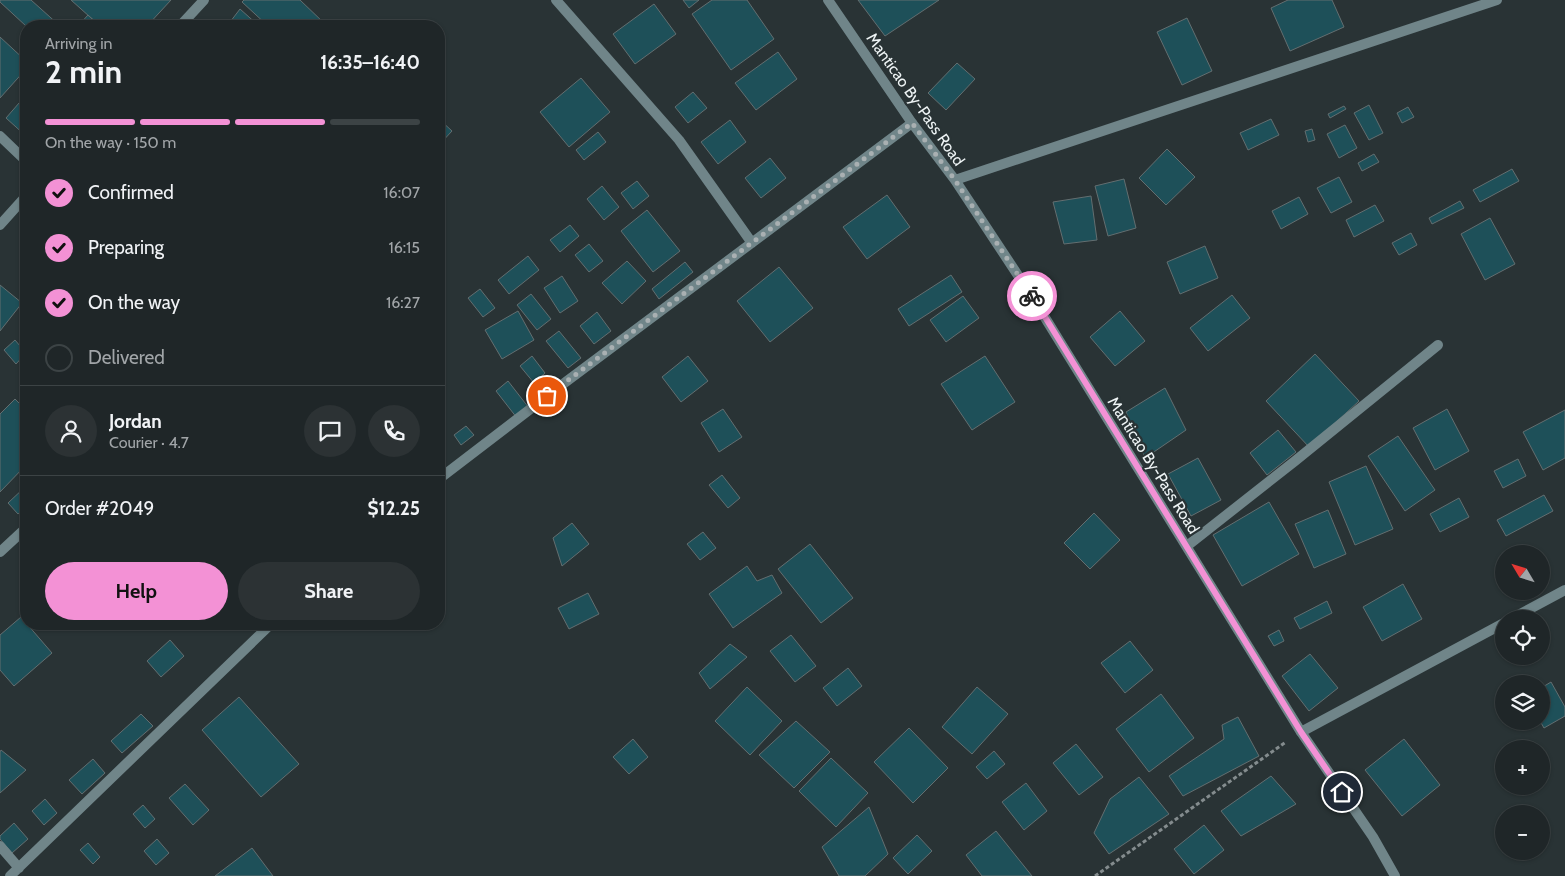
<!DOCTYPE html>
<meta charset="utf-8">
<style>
body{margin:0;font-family:Cabin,sans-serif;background:#2c3234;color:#f1f3f6;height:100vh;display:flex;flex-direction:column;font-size:19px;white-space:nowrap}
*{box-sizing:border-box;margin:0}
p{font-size:16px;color:#a1a5a8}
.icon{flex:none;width:28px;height:28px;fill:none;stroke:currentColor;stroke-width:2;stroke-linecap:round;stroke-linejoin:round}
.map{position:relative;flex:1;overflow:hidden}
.panel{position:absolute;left:20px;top:20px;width:425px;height:610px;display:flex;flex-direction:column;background:#1f2628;border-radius:20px;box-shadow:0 1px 4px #0004,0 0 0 1px #3c4345}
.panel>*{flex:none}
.needle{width:32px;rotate:308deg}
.tools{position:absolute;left:1495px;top:545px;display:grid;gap:10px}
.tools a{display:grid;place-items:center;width:55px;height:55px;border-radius:50%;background:#1f2628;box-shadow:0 1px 4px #0004,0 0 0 1px #3c4345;font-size:25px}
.pin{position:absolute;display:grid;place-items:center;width:42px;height:42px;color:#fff;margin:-21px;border:2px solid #fff;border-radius:50%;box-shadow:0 1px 5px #0007}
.courier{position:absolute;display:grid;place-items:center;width:50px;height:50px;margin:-25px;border:4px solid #f391d5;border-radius:50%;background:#fff;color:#222;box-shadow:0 1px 6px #0007}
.headline em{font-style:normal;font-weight:700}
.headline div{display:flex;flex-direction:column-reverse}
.headline{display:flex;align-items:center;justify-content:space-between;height:85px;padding:0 25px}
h1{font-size:32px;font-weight:700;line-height:38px}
.bar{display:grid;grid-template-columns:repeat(4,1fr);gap:8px 5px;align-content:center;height:60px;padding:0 25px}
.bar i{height:6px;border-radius:4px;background:#3c4345}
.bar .active{background:#f391d5}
.bar p{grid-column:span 4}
.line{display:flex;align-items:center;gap:12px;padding:0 25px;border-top:1px solid #3c4345}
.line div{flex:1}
.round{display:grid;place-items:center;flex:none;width:52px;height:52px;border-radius:26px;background:#2c3234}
ol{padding:0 25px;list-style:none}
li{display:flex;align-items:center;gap:15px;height:55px}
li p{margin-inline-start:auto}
li .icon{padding:5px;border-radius:50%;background:#f391d5;color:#111;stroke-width:4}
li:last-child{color:#a1a5a8}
li i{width:28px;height:28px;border:2px solid #3c4345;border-radius:50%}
.primary-button{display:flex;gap:10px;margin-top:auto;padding:10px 25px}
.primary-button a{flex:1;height:58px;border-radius:30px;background:#f391d5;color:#111;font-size:20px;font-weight:700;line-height:58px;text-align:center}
.primary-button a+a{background:#2c3234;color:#f1f3f6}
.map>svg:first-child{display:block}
.building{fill:#1e5059;stroke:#636e70}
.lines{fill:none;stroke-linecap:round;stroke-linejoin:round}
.path{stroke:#848c8e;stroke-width:3;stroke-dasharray:4 2.5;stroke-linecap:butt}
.minor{stroke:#708589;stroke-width:10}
.tertiary{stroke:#708589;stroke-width:10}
.done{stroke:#a9b0b2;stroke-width:5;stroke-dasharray:0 9}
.route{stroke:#f391d5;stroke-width:6}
.labels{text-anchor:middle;stroke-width:4.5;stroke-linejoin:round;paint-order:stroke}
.street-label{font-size:16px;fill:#eef4f5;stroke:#293335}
</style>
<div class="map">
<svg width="1565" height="876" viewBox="0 0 1565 876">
<rect width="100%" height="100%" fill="#293335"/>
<path class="building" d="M0,0H31L60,26H26L0,2Z
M71,0H171L147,26H100Z
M244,0H300L324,23L321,26H268L242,2Z
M683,0H699L689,8Z
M712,0H747L774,39L731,70L692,14Z
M858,0H939L885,36Z
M1288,0H1332L1344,27L1290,51L1271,8Z
M654,4L676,34L635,64L613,34Z
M240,9L259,26H227Z
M88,15L100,26H78Z
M1187,18L1212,71L1182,85L1157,32Z
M0,37L26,61V69L0,98Z
M778,52L797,79L756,110L735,83Z
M957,63L975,79L946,110L928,93Z
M581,78L610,112L569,147L540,112Z
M693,92L707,108L688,123L675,107Z
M26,95V136L6,118Z
M1369,105L1383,133L1369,140L1354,113Z
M1344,106L1346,109L1330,118L1328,114Z
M1408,107L1414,117L1402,123L1397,113Z
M439,119L452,131L439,145Z
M1271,119L1279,135L1248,150L1240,133Z
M730,120L746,142L718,164L701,142Z
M1345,125L1357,148L1339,158L1327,134Z
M1312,129L1315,140L1308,142L1305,131Z
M598,132L606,142L584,160L576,150Z
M1167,149L1195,177L1166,205L1139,178Z
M1374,154L1379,162L1362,171L1358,163Z
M770,158L786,178L761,198L745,178Z
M1512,169L1519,181L1480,202L1473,190Z
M1339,177L1352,202L1331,213L1317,188Z
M1124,179L1136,228L1108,236L1095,186Z
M637,181L649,196L633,209L621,193Z
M602,186L619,207L604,220L587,199Z
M887,195L910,227L867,259L843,227Z
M1091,196L1097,240L1064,244L1053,202Z
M1299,197L1308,214L1281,229L1272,211Z
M1460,201L1464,208L1432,224L1429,218Z
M1375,205L1384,221L1354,237L1346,220Z
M647,210L680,251L653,272L621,231Z
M1490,218L1515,264L1485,280L1461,234Z
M570,225L579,236L560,252L550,240Z
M1411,233L1417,245L1399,255L1392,243Z
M589,244L603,261L589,272L575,255Z
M1205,246L1218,278L1180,294L1167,262Z
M528,256L539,270L509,294L498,280Z
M627,261L646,281L622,304L602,283Z
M685,262L693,272L659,299L652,289Z
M779,267L813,308L770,342L737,301Z
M951,275L962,292L909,326L898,309Z
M562,276L578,301L560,313L544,288Z
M0,285L22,303L0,331Z
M480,289L495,308L483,317L468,298Z
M531,294L551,319L537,330L517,305Z
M1232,295L1250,318L1208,351L1190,328Z
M963,296L979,318L946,342L930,320Z
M518,311L534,340L502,359L485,330Z
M1120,311L1145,341L1115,366L1090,337Z
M597,312L611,331L594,344L580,326Z
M559,331L581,358L568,368L546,341Z
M15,340L26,353L16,364L4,350Z
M1315,354L1359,401L1309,447L1266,401Z
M532,356L545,373L534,383L520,366Z
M688,356L708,381L681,402L662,377Z
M985,356L1015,402L972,430L941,384Z
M508,381L529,408L517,418L496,391Z
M1165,388L1186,430L1145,458L1126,412Z
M15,399L26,410V465L0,492V414Z
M723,409L742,437L719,452L701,423Z
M1447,409L1469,451L1435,470L1413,428Z
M1565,410V458L1543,470L1523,432Z
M466,426L474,435L461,445L454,435Z
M1278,430L1296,452L1267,475L1250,453Z
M1398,436L1435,490L1405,511L1368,456Z
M1198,458L1221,500L1191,516L1168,474Z
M1518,459L1526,476L1503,488L1494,471Z
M1366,466L1393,529L1355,545L1329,482Z
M722,475L740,498L728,508L709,485Z
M25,487L26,507L18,514L8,503Z
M1544,495L1553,511L1506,536L1497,520Z
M1459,498L1469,517L1440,532L1430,514Z
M1269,502L1299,554L1242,586L1213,535Z
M1328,510L1346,554L1314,568L1295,524Z
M1094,513L1120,540L1090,569L1064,543Z
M572,523L589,544L562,566L553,538Z
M703,532L716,548L700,560L687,544Z
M810,544L853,598L821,623L778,569Z
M747,566L757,581L772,575L782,593L733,628L709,594Z
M1403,584L1422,619L1382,641L1363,607Z
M588,593L599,614L569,629L558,608Z
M1327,601L1332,613L1300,629L1294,618Z
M21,617L52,653L14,686L0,670V635Z
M1279,630L1284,641L1274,646L1268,636Z
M791,635L816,666L795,682L770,651Z
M170,640L184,656L161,677L147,661Z
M1130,641L1153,670L1125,693L1101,663Z
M730,644L747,657L710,689L699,673Z
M1310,654L1338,688L1309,711L1282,676Z
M848,668L862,686L837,706L823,688Z
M1551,682L1565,707V716L1544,728L1540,721L1541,688Z
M747,687L782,721L750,755L715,721Z
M977,687L1008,714L972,754L942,727Z
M1161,694L1194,738L1149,772L1116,729Z
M239,697L299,764L261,797L202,730Z
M141,714L153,726L122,753L111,741Z
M1238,717L1259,756L1183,796L1169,776L1224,739L1222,725Z
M796,721L830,752L794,788L759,755Z
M909,728L948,768L913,803L874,762Z
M633,739L648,757L629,774L613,757Z
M1404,739L1440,785L1402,816L1365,770Z
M1076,744L1103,777L1079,795L1053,763Z
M1,750L26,770L0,793V752Z
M994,751L1005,764L987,779L976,767Z
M831,758L868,793L836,827L799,791Z
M93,759L105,773L82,794L69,780Z
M1271,776L1296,804L1241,836L1221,811Z
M1139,777L1169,814L1109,854L1094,833L1110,799Z
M1026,783L1047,811L1024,830L1002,802Z
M185,784L209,810L193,825L169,798Z
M45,799L57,813L44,825L32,811Z
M143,805L155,819L145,828L133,814Z
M869,807L888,854L865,876H839L822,847Z
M14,823L28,839L12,853L0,839V836Z
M1204,825L1224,850L1194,874L1174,849Z
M996,831L1032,876H982L966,855Z
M917,835L932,851L908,874L893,858Z
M157,839L169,853L156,865L144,851Z
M88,843L100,857L93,864L80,850Z
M252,848L273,876H215Z"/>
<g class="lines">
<path class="path" d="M1095,876L1286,742"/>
<path class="minor" d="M556,0L679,140L752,243
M180,26L204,0
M0,136L26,161
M0,225L26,196
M439,479L563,384L912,123
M1187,546L1295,461L1438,345
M0,552L26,528
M1511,619L1565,590
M1301,732L1504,623
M0,846L19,868
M10,876L271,624"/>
<path class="tertiary" d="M828,0L912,123L955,180L1031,295L1301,732L1373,837L1395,876
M955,180L1497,0"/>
</g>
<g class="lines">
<path class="done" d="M547,396L912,123L955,180L1032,296"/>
<path class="route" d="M1032,296L1301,732L1342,792"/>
</g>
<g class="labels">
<g class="street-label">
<text transform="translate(916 99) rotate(55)" y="6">Manticao By-Pass Road</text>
<text transform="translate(1154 465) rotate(58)" y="6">Manticao By-Pass Road</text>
</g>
</g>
</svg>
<div class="tools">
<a><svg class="needle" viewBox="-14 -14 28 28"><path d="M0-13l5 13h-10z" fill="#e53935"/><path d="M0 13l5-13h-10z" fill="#a1a5a8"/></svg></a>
<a><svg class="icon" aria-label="locate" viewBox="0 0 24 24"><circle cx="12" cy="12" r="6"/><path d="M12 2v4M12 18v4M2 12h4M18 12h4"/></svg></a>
<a><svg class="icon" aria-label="layers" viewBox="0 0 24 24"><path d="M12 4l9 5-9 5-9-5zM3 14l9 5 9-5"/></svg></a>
<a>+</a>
<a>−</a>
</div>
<div class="pin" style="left:547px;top:396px;background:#ea580c"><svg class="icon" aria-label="bag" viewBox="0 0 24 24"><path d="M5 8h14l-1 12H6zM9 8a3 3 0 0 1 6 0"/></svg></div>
<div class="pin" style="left:1342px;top:792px;background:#1f2937"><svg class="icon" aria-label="home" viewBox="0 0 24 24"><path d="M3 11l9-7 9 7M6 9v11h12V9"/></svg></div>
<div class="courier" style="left:1032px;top:296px"><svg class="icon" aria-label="bike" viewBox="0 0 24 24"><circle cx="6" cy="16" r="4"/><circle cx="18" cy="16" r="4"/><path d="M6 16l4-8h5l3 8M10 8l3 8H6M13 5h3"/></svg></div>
<section class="panel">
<div class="headline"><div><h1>2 min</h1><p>Arriving in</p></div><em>16:35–16:40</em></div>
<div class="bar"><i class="active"></i><i class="active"></i><i class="active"></i><i></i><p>On the way · 150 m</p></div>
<ol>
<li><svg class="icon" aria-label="check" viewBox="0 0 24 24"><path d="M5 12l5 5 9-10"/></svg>Confirmed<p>16:07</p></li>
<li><svg class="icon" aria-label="check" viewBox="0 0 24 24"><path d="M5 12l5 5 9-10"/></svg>Preparing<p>16:15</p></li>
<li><svg class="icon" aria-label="check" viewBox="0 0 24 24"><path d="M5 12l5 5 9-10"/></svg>On the way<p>16:27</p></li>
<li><i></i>Delivered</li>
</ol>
<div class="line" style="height:90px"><a class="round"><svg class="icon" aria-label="person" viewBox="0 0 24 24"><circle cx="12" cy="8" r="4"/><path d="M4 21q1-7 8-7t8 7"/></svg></a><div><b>Jordan</b><p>Courier · 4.7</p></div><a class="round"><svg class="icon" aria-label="chat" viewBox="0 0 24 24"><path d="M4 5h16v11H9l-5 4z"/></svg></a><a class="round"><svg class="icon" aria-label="phone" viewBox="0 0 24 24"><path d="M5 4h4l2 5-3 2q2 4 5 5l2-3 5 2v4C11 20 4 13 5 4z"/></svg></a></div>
<div class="line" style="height:65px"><div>Order #2049</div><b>$12.25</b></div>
<div class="primary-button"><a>Help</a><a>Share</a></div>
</section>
</div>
